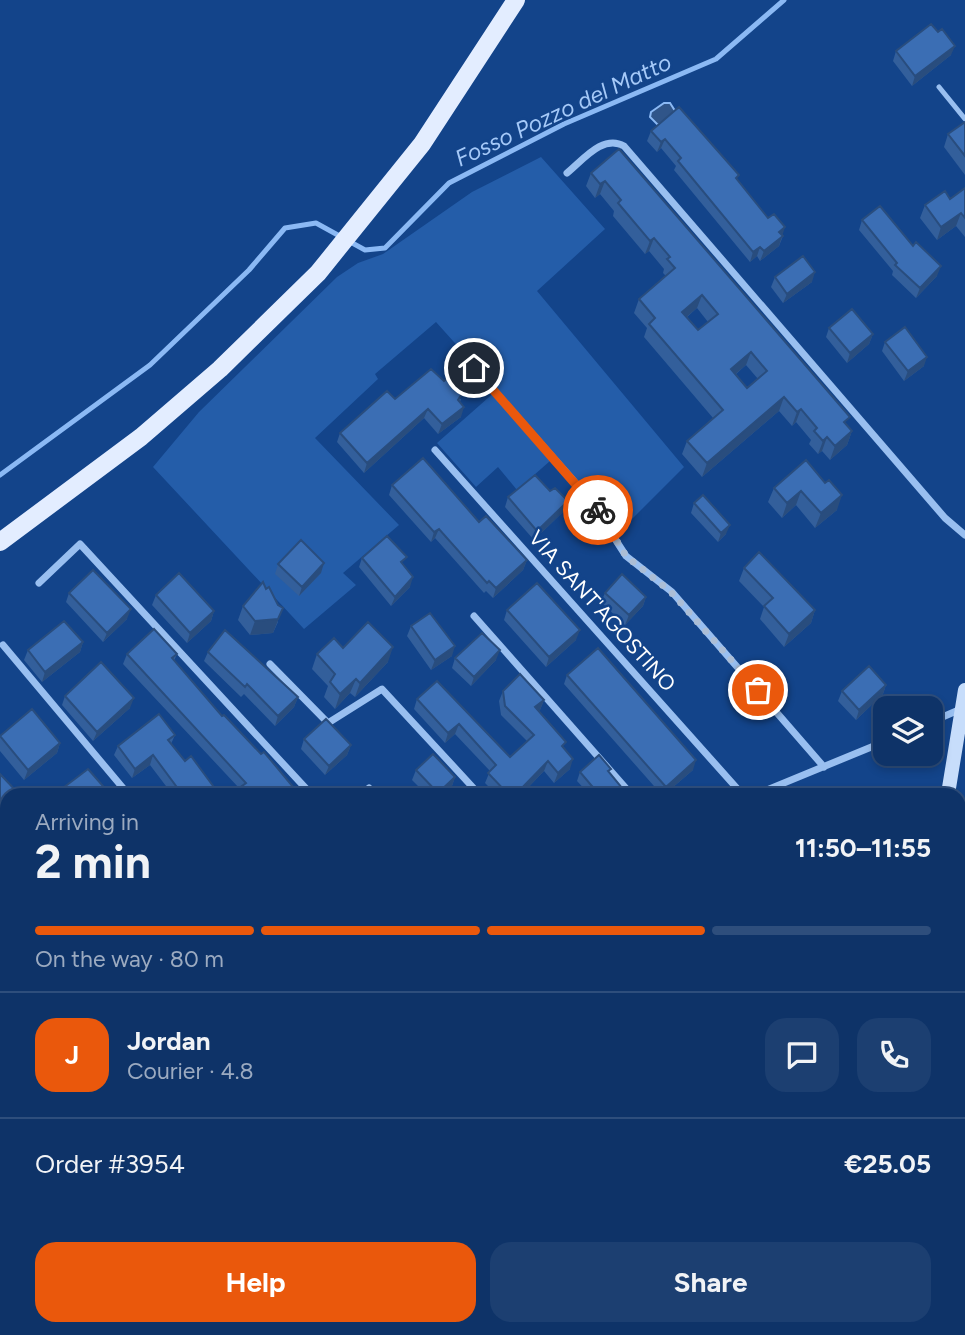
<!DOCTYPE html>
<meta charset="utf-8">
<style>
body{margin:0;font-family:Figtree,sans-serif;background:#1c3f71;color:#f1f3f6;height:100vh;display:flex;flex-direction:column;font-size:26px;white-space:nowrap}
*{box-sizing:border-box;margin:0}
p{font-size:23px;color:#9baac0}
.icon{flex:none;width:38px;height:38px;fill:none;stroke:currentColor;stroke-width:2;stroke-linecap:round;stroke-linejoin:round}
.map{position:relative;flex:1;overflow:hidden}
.details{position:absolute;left:0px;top:788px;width:966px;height:548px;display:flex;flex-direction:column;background:#0e3368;border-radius:21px 21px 0 0;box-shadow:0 4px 10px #0003,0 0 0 2px #2e4e7c}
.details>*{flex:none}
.fabs{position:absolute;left:873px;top:696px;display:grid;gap:14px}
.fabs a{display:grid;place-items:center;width:70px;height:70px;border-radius:14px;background:#0e3368;box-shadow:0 4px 10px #0003,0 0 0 2px #2e4e7c;font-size:35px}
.pin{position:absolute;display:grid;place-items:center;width:60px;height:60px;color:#fff;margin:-30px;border:4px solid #fff;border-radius:50%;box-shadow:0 2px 7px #0007}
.courier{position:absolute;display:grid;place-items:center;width:70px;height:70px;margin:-35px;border:5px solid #ea580c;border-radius:50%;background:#fff;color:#222;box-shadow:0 2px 9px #0007}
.summary em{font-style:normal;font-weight:700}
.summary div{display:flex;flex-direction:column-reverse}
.summary{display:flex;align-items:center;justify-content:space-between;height:119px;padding:0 35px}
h1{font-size:46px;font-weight:700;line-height:52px}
.bar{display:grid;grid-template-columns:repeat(4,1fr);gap:10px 7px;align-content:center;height:84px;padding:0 35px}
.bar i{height:9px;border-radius:5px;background:#2e4e7c}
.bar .selected{background:#ea580c}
.bar p{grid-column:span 4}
.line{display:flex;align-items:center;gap:18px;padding:0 35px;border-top:2px solid #2e4e7c}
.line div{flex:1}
.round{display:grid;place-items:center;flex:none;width:74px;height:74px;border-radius:21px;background:#1c3f71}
.action{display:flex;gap:14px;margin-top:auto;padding:14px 35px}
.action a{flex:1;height:80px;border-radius:21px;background:#ea580c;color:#fff;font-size:28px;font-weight:700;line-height:80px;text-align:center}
.action a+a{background:#1c3f71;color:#f1f3f6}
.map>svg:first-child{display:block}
.green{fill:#245da9}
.water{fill:#305589;stroke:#8bb9f4;stroke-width:2}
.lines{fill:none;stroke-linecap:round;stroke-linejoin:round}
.stream{stroke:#8bb9f4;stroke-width:5}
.lane{stroke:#99bff0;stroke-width:5}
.street{stroke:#99bff0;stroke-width:7}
.secondary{stroke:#c7ddfb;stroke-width:14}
.primary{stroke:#e3edff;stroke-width:18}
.wall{fill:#335f9b;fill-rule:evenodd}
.shaded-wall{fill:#294d7e}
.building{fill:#3b6eb4;stroke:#294d7e;stroke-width:2;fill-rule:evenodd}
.done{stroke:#acbed6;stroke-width:7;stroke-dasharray:0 12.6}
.route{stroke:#ea580c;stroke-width:9}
.labels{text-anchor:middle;stroke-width:5;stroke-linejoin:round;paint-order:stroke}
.street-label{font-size:21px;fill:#fff;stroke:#13448a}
.water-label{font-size:23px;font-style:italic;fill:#a5c9f8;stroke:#13448a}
</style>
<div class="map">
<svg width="965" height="1335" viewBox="0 0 965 1335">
<rect width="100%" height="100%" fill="#13448a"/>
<path class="green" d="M541,157L605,229L537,291L684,467L611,540L598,515L550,461L517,490L498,467L476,487L437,443L497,390L436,322L375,374L378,379L315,438L399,525L343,573L356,585L304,629L153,467L199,412L337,277L358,263L383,254L472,192Z"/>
<path class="water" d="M664,103H670L677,114L658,125L650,117L651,112Z"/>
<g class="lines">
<path class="stream" d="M0,475L150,365L249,270L285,228L316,223L365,250L385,248L449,183L564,124L716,59L784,0"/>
<path class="lane" d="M939,87L965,119"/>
<path class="street" d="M567,173C583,160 603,134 624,146L945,518L965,535
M474,368L588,497L626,556L672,592L824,767
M435,450L742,794
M39,583L80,544L311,794
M474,616L631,794
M3,645L128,794
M270,664L328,723L382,689L479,794
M931,722L961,709
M361,794L369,788L375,794
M757,794L886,741
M0,876L7,883
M959,1068H965
M0,1148L7,1155
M0,1286L7,1281
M959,1323L965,1322
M256,1335L269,1328"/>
<path class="secondary" d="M948,794L965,690
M912,1328V1335"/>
<path class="primary" d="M0,542L141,437L220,369L318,273L422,144L516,0"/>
</g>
<path class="wall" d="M938,32L951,55L912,86L893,61L896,51Z
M965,122V175L944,147L948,134Z
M651,131L737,179L783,236L779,246L760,261L757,256L750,262L674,170L676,166L661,148L657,152L647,141Z
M619,149L852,431L847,445L830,460L822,451L818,454L809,444L811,440L796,422L792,426L779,411L702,477L682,454L687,441L713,418L644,337L647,328L634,313L639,299L666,276L663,273L664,269L649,251L645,254L613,216L614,211L600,194L595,198L586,186L591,173ZM697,308L708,322L698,330L687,317ZM746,365L758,379L747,388L736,374Z
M965,188V237L956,226L937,240L920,218L925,205L950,199Z
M862,220L937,276L916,298L892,275L893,271L859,230Z
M775,277L812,282L783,303L771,287Z
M829,328L873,334L869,344L847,363L826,337Z
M885,342L924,366L904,381L882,351Z
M395,399H461L460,402L461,417L438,434L424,418L364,473L337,442L340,433Z
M806,460L837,510L815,528L796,505L782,518L768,502L774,488Z
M392,485L479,522L527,560L523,570L493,598L486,591L484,593L435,538L431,542L389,495Z
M550,491L568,501L564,511L534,540L505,507L508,497Z
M694,503L726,534L718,542L691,513Z
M362,558L404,565L410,587L391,606L359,567Z
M278,564L321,573L299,596L275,574Z
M744,568L815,610L811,623L784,647L760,619L764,607L739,581Z
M266,589L278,622L273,633L250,635L238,620L243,606Z
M69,593L127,619L103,642L66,602Z
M605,593L646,597L643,606L625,625L601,602Z
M156,595L214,611L211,621L187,643L152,605Z
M507,610L576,640L546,667L504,620Z
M411,626L452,656L431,670L407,636Z
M83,642L80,652L42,682L24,660L28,650Z
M343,648L388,662L355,697L350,693L335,709L324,697L328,686L312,669L317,654Z
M208,652L298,697L294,707L275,726L244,694L241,697L204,661Z
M127,654H177L174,661L222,716L299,794L239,788L123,664Z
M455,658L496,660L471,686L452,668Z
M567,675L693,770L665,794H661L564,684Z
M886,685L883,694L856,720L838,701L842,691Z
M503,691L544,700L540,710L538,711L564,748L570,769L554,783L544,771L522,794H496L485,783L490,771L455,734L445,743L414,709L417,699L510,757L527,741L501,715L499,701Z
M65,696L130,708L93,741L62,705Z
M175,735L171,744L185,761L219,794H172L150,765L132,778L114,755L118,746Z
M0,736L60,743L57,753L24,780L0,751Z
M304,739L351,745L347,755L325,775L301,749Z
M416,770L455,777L452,786L443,794H426L412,780Z
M580,772L609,773L627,794H589L577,781Z
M0,774L7,794V842L0,834Z
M0,915L7,922V973L2,977L0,975Z
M7,1180V1225L0,1218V1181L3,1184Z
M40,1328H87L93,1335H45Z
M161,1328H216L214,1335H165Z
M307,1328H365L367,1335H309L306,1330Z
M732,1328H768L770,1335H734Z
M796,1328H851L852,1335H797Z"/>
<path class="shaded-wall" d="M955,46L951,55L912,86L915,76Z
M665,139L661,148L657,152L661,142Z
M605,181L600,194L595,198L600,184Z
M961,213L956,226L937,240L941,227Z
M785,227L779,246L760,261L764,251L779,232Z
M654,238L649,251L645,254L650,241Z
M760,247L757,256L750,262L753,252Z
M941,266L937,276L916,298L920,288Z
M815,272L812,282L783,303L787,294Z
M702,295L697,308L677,325L682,312Z
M873,334L869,344L847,363L850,353Z
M751,352L746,365L726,382L731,369Z
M927,357L924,366L904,381L908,371Z
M784,397L779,411L702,477L707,463Z
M464,407L461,417L438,434L442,424Z
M428,409L424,418L364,473L367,463Z
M801,409L796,422L792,426L797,412Z
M852,431L847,445L830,460L835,446Z
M827,437L822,451L818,454L823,441Z
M801,491L796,505L782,518L787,503Z
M842,495L837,510L815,528L821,513Z
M568,501L564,511L534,540L537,531Z
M730,525L726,534L718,542L721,533Z
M439,529L435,538L431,542L434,532Z
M527,560L523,570L493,598L496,588Z
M324,563L321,573L299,596L302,587Z
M413,577L410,587L391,606L395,597Z
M646,597L643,606L625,625L629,615Z
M283,608L273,633L250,635L255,621Z
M131,609L127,619L103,642L107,633Z
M815,610L811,623L784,647L789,634Z
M214,611L211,621L187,643L190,633Z
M580,630L576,640L546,667L549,657Z
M83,642L80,652L42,682L45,672Z
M455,646L452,656L431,670L435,660Z
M393,647L388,662L355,697L360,683Z
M500,650L496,660L471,686L474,677Z
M356,679L350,693L335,709L340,694Z
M886,685L883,694L856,720L859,710Z
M298,697L294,707L275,726L278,716Z
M134,698L130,708L93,741L97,732Z
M544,700L540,710L532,717L535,707Z
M459,724L455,734L445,743L448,733Z
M60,743L57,753L24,780L28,770Z
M351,745L347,755L325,775L329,766Z
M153,755L150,765L132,778L135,769Z
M573,759L570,769L554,783L558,773Z
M696,760L693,770L665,794H663L666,787Z
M548,761L544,771L522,794H516Z
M455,777L452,786L443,794H438Z
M7,966V973L2,977L6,968Z
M959,1257H963L959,1267Z
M215,1328H216L214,1335H206Z"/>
<path class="building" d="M931,24L938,32L942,29L955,46L915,76L896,51Z
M679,107L739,175L736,178L768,218L774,214L785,227L779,232L783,236L764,251L760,247L753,252L678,161L681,158L665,139L661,142L651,131Z
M965,122V156L948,134Z
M619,149L850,417L844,422L852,431L835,446L827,437L823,441L814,431L817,428L801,409L797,412L784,397L707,463L687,441L723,410L649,324L655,318L639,299L675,268L667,259L670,257L654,238L650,241L618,203L621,200L605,181L600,184L591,173ZM702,295L718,314L698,330L682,312ZM751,352L767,371L747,388L731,369Z
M965,188V218L961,213L941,227L925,205L945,191L950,199Z
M880,206L913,246L916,242L941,266L920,288L895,265L897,263L862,220Z
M803,256L815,272L787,294L775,277Z
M852,309L873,334L850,353L829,328Z
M905,327L927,357L908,371L885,342Z
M431,369L444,381L452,375L465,389L458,400L464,407L442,424L428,409L367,463L340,433L387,391L395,399Z
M423,458L479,522L486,516L527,560L496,588L489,581L487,583L439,529L434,532L392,485Z
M806,460L825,483L829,480L842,495L821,513L801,491L787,503L774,488Z
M535,475L550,491L555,488L568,501L537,531L508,497Z
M703,495L730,525L721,533L694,503Z
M387,536L407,557L401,562L413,577L395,597L362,558Z
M301,540L324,563L302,587L278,564Z
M759,552L815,610L789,634L764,606L773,598L744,568Z
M93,570L131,609L107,633L69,593Z
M179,573L214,611L190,633L156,595Z
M622,574L646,597L629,615L605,593Z
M263,582L266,589L269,587L278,605L283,608L278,619L255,621L243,606Z
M537,583L580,630L549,657L507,610Z
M430,613L455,646L435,660L411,626Z
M64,621L83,642L45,672L28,650Z
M368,622L393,647L360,683L356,679L340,694L330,682L335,674L317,654L334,638L343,648Z
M154,629L177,654L172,658L222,716L224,715L261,754L264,752L299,794H231L246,783L127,654Z
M225,630L298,697L278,716L247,684L245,687L208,652Z
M482,633L500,650L474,677L455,658Z
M598,648L696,760L666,787L567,675Z
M101,662L134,698L97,732L65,696Z
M869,666L886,685L859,710L842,691Z
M520,674L544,700L535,707L566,742L562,746L573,759L558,773L548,761L516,794H508L488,773L496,765L459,724L448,733L417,699L437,681L510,757L534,735L505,706L503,691Z
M32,709L60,743L28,770L0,736Z
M159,714L175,735L168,740L185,761L191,756L219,794H182L153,755L135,769L118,746Z
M326,719L351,745L329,766L304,739Z
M433,754L455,777L438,793L416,770Z
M599,755L611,769L608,771L627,794H594L597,792L580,772Z
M88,769L110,794H55Z
M0,774L19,794H7V828L0,821Z
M0,915L7,922V966L6,968L0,962Z
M7,1180V1212L0,1204V1181L3,1184Z
M959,1230H963V1257H959Z
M58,1328H87L93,1335H64Z
M141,1328L146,1335H133Z
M176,1328H215L206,1335H182Z
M315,1328H365L368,1333L365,1335H319Z
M634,1328H666L668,1333L663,1335H634L632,1329Z
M743,1328H768L770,1335H745Z
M806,1328H851L852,1335H807Z
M965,1332V1335H938V1333Z"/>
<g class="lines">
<path class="done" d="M598,510L626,556L671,592L758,690"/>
<path class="route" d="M474,368L598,510"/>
</g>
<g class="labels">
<g class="street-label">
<text transform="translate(602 611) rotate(48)" y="7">VIA SANT'AGOSTINO</text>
</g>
<g class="water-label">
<text transform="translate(563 110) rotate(-25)" y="8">Fosso Pozzo del Matto</text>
</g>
</g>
</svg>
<div class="fabs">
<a><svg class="icon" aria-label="layers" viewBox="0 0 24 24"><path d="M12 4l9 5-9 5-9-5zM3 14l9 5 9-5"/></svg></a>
</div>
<div class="pin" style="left:758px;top:690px;background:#ea580c"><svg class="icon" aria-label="bag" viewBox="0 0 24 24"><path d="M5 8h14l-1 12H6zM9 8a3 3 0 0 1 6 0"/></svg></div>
<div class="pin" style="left:474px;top:368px;background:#1f2937"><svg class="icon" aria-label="home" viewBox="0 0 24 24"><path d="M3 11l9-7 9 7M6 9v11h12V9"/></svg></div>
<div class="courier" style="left:598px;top:510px"><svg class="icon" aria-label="bike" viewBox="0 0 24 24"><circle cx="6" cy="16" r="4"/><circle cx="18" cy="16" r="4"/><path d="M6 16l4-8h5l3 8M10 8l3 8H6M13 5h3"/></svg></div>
<section class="details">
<div class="summary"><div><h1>2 min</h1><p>Arriving in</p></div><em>11:50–11:55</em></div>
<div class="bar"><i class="selected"></i><i class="selected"></i><i class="selected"></i><i></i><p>On the way · 80 m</p></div>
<div class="line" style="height:126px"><b class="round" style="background:#ea580c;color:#fff">J</b><div><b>Jordan</b><p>Courier · 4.8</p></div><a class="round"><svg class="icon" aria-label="chat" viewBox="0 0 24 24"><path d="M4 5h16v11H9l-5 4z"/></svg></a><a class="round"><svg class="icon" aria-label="phone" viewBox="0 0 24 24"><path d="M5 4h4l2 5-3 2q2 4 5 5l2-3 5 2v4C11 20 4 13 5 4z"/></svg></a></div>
<div class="line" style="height:91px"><div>Order #3954</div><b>€25.05</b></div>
<div class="action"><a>Help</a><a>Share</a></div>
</section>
</div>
